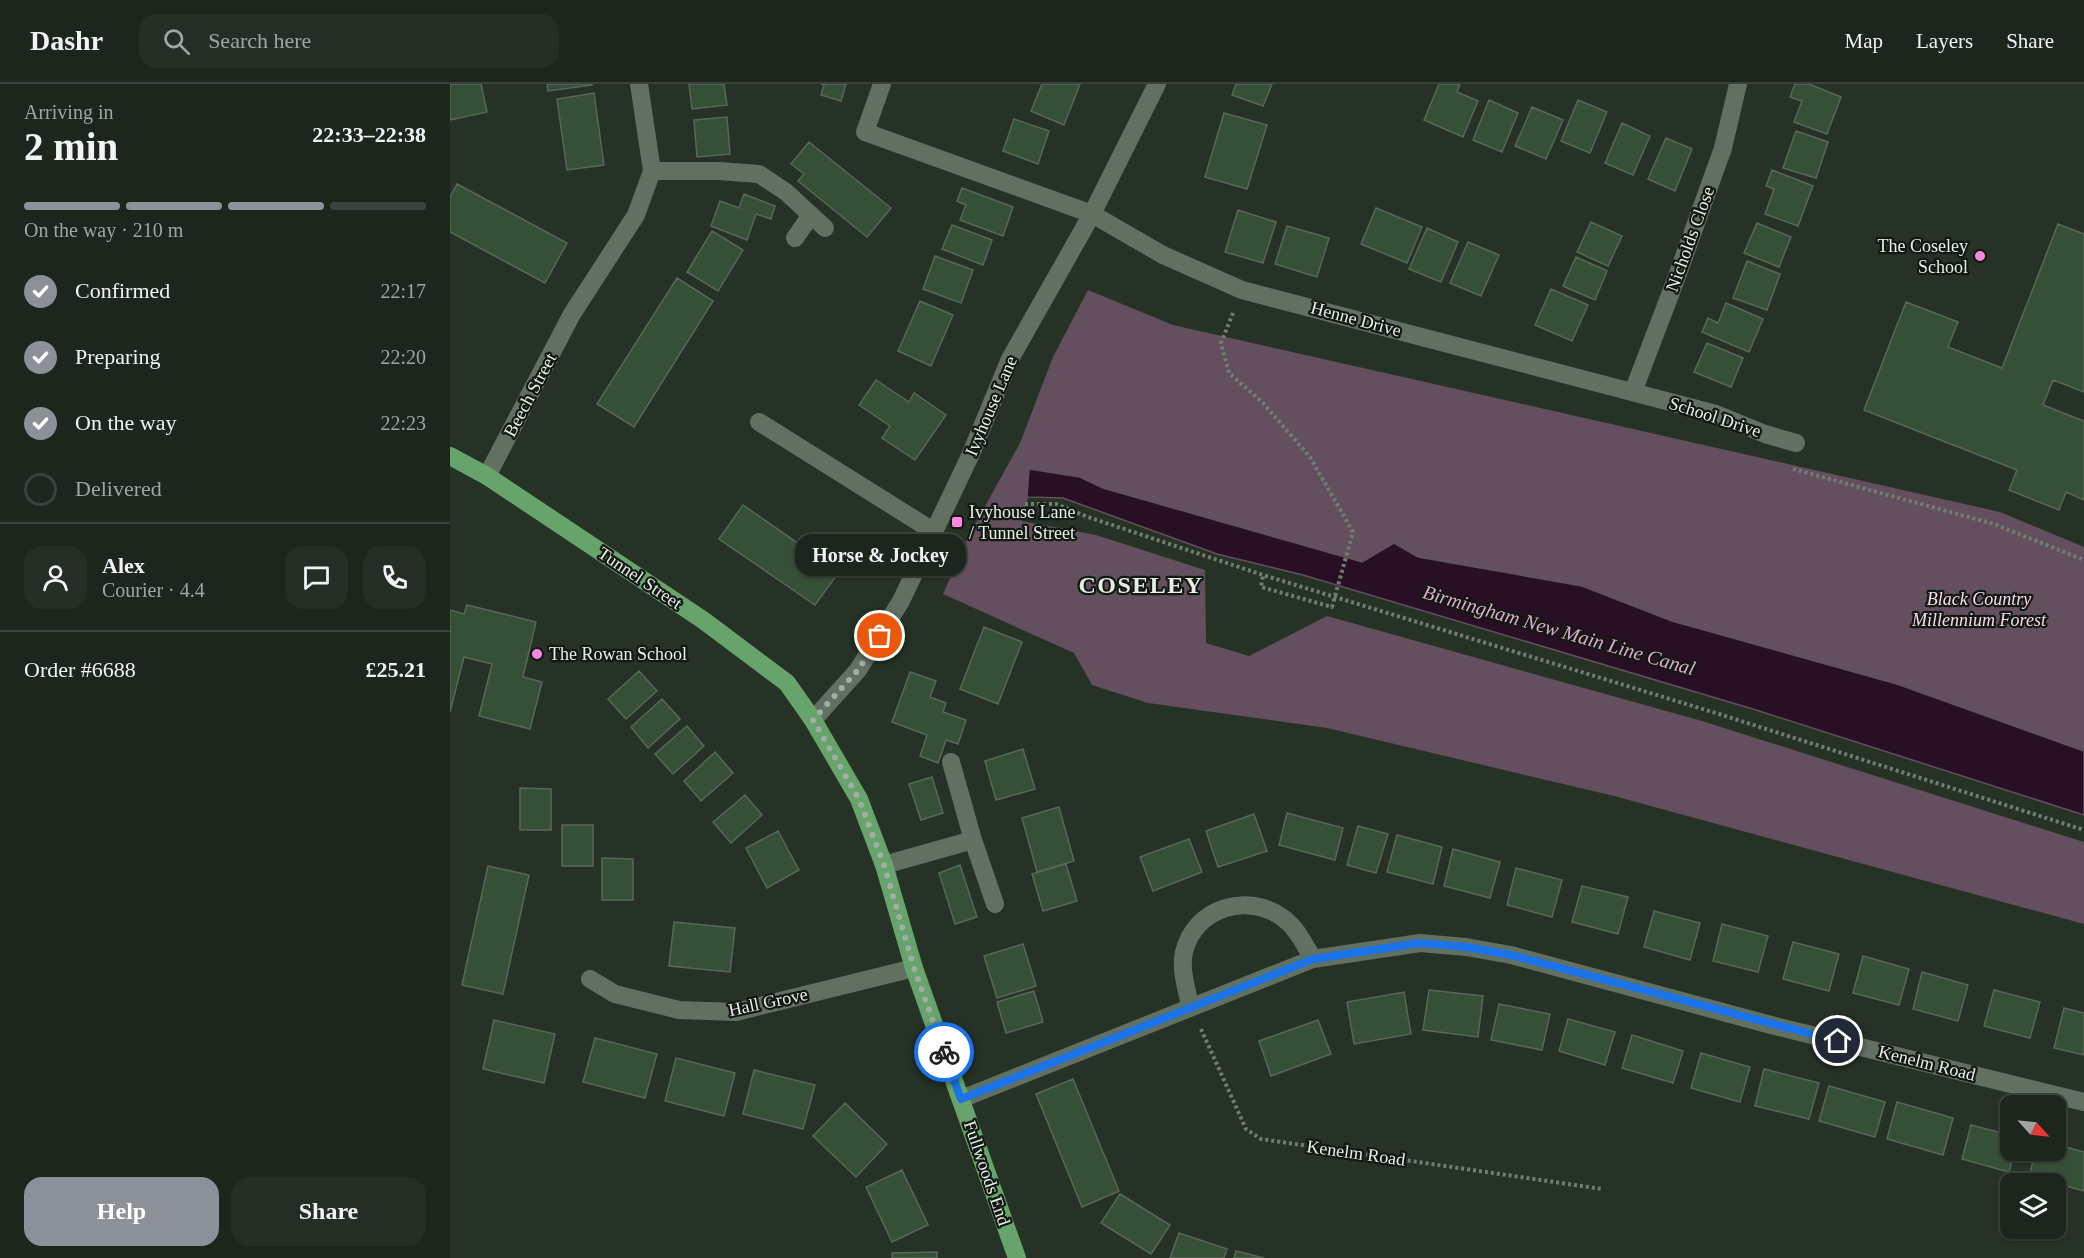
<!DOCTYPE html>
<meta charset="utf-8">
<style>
body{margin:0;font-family:Georgia,serif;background:#252e25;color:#f1f3f6;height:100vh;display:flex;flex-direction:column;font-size:22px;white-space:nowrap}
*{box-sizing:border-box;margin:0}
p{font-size:20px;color:#a0a5a3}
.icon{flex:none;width:33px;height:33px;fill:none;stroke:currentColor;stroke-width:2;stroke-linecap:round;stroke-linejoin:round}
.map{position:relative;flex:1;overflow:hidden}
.details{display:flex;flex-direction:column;background:#1c261c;width:450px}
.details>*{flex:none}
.needle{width:39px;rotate:117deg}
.fabs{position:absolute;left:1550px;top:1011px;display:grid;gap:12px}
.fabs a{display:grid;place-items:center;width:66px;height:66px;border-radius:12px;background:#1c261c;box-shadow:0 2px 4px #0004,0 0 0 2px #3a433b;font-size:30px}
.pin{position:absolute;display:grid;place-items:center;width:51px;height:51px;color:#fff;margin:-26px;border:3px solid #fff;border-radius:50%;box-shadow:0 2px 6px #0007}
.courier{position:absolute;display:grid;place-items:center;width:60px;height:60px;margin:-30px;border:4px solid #1a73e8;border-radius:50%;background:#fff;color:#222;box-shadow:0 2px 8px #0007}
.bubble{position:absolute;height:42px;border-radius:18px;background:#1c261c;box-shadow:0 2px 4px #0004,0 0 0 2px #3a433b;font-size:20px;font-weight:700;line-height:42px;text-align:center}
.summary em{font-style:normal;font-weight:700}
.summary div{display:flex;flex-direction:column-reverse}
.summary{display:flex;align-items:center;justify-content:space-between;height:102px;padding:0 24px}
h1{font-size:39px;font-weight:700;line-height:45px}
.bar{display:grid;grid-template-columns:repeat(4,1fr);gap:9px 6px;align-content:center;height:72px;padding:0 24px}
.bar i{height:8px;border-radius:4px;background:#3a433b}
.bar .on{background:#8c9099}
.bar p{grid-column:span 4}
.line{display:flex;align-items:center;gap:15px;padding:0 24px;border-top:2px solid #3a433b}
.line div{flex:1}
.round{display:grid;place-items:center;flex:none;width:63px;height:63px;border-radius:18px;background:#252e25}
ol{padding:0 24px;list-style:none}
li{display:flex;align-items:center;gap:18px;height:66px}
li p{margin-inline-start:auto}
li .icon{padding:6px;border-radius:50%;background:#8c9099;color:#fff;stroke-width:4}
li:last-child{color:#a0a5a3}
li i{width:33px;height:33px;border:3px solid #3a433b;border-radius:50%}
.primary-button{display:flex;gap:12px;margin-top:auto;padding:12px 24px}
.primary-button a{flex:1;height:69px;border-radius:18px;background:#8c9099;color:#fff;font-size:24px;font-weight:700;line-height:69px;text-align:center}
.primary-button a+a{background:#252e25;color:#f1f3f6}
header{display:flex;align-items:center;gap:36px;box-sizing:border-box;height:84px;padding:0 30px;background:#1c261c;border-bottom:2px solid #3a433b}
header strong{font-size:28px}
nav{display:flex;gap:33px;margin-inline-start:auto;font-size:21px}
.search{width:420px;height:54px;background:#252e25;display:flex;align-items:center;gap:15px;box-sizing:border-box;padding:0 21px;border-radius:18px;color:#a0a5a3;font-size:22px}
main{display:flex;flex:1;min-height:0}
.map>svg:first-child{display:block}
.green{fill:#634f5d}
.water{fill:#290f23;stroke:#62525e;stroke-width:1.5}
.building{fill:#355036;stroke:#596759;stroke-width:1.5}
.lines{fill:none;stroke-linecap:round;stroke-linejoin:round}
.path{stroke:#727d72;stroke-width:4;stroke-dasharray:3 3;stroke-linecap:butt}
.minor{stroke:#627062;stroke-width:18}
.major{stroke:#66a46b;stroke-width:18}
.done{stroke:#a3ada3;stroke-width:6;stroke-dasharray:0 10.8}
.route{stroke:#1a73e8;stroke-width:8}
.poi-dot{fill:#fe86e1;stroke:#121812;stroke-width:2}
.labels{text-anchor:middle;stroke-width:4.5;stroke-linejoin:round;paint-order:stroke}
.street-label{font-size:18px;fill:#e7efe7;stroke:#121812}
.poi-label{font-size:18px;fill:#e7efe7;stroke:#121812;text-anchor:start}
.park-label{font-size:18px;font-style:italic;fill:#fbd8f0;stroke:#121812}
.water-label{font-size:20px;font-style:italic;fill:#e2aad2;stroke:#121812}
.district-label{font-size:24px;font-weight:bold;letter-spacing:1.5px;fill:#e7efe7;stroke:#121812}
</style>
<header>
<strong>Dashr</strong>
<div class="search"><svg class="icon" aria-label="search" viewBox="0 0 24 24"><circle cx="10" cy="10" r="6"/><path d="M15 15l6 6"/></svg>Search here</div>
<nav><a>Map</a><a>Layers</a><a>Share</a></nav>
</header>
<main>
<section class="details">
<div class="summary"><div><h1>2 min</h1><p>Arriving in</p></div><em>22:33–22:38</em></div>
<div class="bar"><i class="on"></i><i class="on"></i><i class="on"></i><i></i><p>On the way · 210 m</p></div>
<ol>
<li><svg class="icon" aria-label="check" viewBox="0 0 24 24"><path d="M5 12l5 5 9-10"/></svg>Confirmed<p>22:17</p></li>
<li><svg class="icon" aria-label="check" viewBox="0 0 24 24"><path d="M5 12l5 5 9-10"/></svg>Preparing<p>22:20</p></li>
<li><svg class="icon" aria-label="check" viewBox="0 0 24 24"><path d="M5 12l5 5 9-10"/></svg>On the way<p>22:23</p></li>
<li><i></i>Delivered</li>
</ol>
<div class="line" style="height:108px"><a class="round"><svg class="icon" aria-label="person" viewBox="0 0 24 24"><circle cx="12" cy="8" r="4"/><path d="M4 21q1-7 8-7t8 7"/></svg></a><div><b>Alex</b><p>Courier · 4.4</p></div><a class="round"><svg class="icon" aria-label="chat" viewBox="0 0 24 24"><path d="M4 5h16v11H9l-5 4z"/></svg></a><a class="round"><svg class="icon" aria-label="phone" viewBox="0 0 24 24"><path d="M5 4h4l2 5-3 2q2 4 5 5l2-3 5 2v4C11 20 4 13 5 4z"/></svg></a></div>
<div class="line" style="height:78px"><div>Order #6688</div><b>£25.21</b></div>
<div class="primary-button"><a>Help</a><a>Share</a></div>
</section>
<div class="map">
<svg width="1634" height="1174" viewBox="0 0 1634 1174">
<rect width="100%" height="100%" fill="#253225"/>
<path class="green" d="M638,206L723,241L1550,428L1634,463V667L1447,600L1222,537L1132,502L968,473L944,459L913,478L653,404L630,393L582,398L572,437L646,451L755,486L756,559L799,572L877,532L1252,637L1634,758V840L1164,712L877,644L698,619L642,601L624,569L493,510L517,455L570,359L603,273Z"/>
<path class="water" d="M579,385L630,393L653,404L912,478L944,459L968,473L1132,502L1222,537L1447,600L1634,667V731L1306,626L853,491L767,470L613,414L577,413Z"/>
<path class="building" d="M0,0H31L37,28L0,36Z
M97,0H141L142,1L98,7Z
M239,0H274L277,21L242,25Z
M371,0H396L391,17L371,11L374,1Z
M592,0H630L614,41L581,27Z
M786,0H822L813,22L782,11Z
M989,0H1010L1007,8L1028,17L1013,53L974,36Z
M1345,0H1359L1391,13L1377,50L1344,38L1352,17L1340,13Z
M144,9L154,81L117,86L107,15Z
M1039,16L1068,29L1052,68L1023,56Z
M1128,16L1157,28L1140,69L1111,57Z
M1082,23L1113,36L1096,75L1065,62Z
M774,29L817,41L797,105L755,93Z
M277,33L280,70L247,73L244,36Z
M564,35L599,47L588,80L553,67Z
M1172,39L1200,52L1183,91L1155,79Z
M1346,47L1378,58L1366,94L1333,84Z
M1216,54L1242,65L1225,107L1198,95Z
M359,58L441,124L417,153L348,97L354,90L341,80Z
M1322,86L1363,102L1348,142L1315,130L1324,105L1316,102Z
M7,100L117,159L95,199L0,148V113Z
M512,104L563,123L553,152L510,136L516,121L507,117Z
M294,110L325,122L321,135L306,130L297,156L261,142L270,117L289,124Z
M926,124L972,143L957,179L911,160Z
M788,126L826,138L813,179L775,168Z
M1141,138L1172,152L1158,182L1127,168Z
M1307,139L1341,153L1329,183L1294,169Z
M1608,140L1634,150V308L1603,296L1593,321L1634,337V416L1616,408L1609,426L1559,406L1567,386L1414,326L1456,218L1508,238L1498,263L1552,284Z
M502,141L542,156L533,181L492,165Z
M837,142L879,154L867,193L825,180Z
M977,144L1008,158L991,198L959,185Z
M262,147L293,166L268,207L237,188Z
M1018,158L1049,171L1031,212L1000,199Z
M485,172L523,186L511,219L473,205Z
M1126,173L1157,187L1145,216L1113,202Z
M1297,177L1330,190L1317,226L1283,214Z
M227,194L263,217L184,343L147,320Z
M1101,205L1138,221L1122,257L1085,241Z
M470,217L503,231L481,282L448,267Z
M1276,219L1313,235L1299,268L1252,248L1258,234L1268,239Z
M1257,259L1293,274L1281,303L1244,288Z
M426,296L459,318L464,309L496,331L465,376L432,354L440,342L409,321Z
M293,421L389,488L365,521L269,455Z
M17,521L86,538L73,593L92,598L80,645L29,632L42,580L14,573L0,628V526L14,530Z
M534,543L572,558L548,620L510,605Z
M189,587L207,607L176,635L158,615Z
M460,588L486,597L480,613L496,619L493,628L516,636L508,660L496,656L488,679L470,672L477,651L442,638Z
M212,615L230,635L198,664L181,643Z
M237,642L254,662L223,690L205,670Z
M573,665L585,705L546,716L535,677Z
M265,668L283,689L251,717L234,697Z
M482,693L493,729L471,736L459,700Z
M70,704L101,705V746H70Z
M295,711L312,731L281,759L263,738Z
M609,723L624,777L587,788L572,734Z
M837,729L893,744L885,776L829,761Z
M804,730L817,767L768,783L756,747Z
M112,741H143V782H112Z
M908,742L938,750L926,789L897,781Z
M328,747L349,786L317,804L296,764Z
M947,751L992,763L983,800L937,788Z
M739,755L752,788L703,807L690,773Z
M1003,765L1050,778L1040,814L994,802Z
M152,774L183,775V816H152Z
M616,780L627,817L593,827L582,790Z
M510,781L527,833L505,840L489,789Z
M38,782L79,791L53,910L12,901Z
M1066,784L1112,796L1102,833L1057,821Z
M1132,802L1178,813L1168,850L1122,838Z
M1204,827L1250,839L1240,876L1194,863Z
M224,838L285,844L280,888L219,882Z
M1272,840L1318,852L1308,888L1263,877Z
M1343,858L1389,870L1379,907L1333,895Z
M573,860L586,902L547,914L534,872Z
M1413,872L1459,885L1449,921L1403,909Z
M1472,888L1518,901L1508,937L1463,925Z
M979,906L1033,912L1028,953L973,946Z
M1544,906L1590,918L1580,954L1534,942Z
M584,907L593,938L556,949L547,918Z
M954,908L961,950L904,960L897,918Z
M1049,920L1100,930L1092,966L1041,956Z
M1614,924L1634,929V971L1604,964Z
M1118,935L1165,948L1155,981L1109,967Z
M44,936L105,950L94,999L33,985Z
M868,936L881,970L821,992L809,957Z
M1182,951L1233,967L1223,999L1172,984Z
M145,954L207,970L195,1014L133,998Z
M1251,969L1300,983L1290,1018L1241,1004Z
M226,974L285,989L274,1032L215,1017Z
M1314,985L1369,999L1359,1035L1305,1022Z
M304,986L365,1001L353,1045L293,1030Z
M623,995L669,1107L632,1123L586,1010Z
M1379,1002L1435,1018L1425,1053L1369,1037Z
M1447,1018L1503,1034L1493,1071L1437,1055Z
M395,1019L437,1060L406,1093L363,1052Z
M1521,1041L1560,1051V1066H1565L1559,1088L1512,1075Z
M1605,1060L1634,1068V1107L1579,1092L1586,1066H1605Z
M452,1086L478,1141L442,1158L416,1103Z
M670,1110L720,1141L701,1170L651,1139Z
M729,1149L777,1165L774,1174H720Z
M786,1167L814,1174H784Z
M487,1168V1174H442V1169Z"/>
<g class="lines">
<path class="path" d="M783,229L771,259L779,289L812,318L860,373L903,448L882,523L811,503L813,491
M1343,385L1544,440L1634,476
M575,420H606L638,433L813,491L1269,630L1634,746
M751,945L796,1045L811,1055L1152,1105"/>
<path class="minor" d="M432,0L415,48L642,130L713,171L792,206L1266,330L1315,350L1346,359
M202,87H269L309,90L336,108L375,144
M345,154L361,131
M1183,308L1226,195L1273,64L1288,0
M309,338L483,447
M37,392L122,230L186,131L202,87L189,0
M363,636L408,586L451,517L520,372L560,275L642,130L707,0
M501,678L523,756L545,820
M434,781L523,756
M140,895L165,910L229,926L286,928L464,884
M740,922C737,905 730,886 734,868C745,823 798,808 833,834C847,844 854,860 863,875
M511,1015L863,875L970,859L1016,863L1061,871L1321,941L1634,1018"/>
<path class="major" d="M0,372L37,392L253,536L337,599L363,636L409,715L434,781L464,884L567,1174"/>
</g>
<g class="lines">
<path class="done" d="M430,552L408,586L363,636L409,715L434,781L464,884L494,968"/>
<path class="route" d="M494,968L511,1015L863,875L970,859L1016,863L1061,871L1388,957"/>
</g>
<g class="poi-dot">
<circle cx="1530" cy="172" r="6"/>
<rect x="501" y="432" width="12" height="12" rx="3"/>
<circle cx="87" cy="570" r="6"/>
</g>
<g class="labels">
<g class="street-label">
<text transform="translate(1240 155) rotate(-70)" y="6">Nicholds Close</text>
<text transform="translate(906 235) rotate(15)" y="6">Henne Drive</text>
<text transform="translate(80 311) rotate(-62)" y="6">Beech Street</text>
<text transform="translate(541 322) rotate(-67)" y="6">Ivyhouse Lane</text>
<text transform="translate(1265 333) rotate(18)" y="6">School Drive</text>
<text transform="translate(190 494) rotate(34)" y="6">Tunnel Street</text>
<text transform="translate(318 918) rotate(-12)" y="6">Hall Grove</text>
<text transform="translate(1477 979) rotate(14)" y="6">Kenelm Road</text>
<text transform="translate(906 1069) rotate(8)" y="6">Kenelm Road</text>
<text transform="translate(537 1089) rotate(71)" y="6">Fullwoods End</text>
</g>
<g class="poi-label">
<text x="1518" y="168" text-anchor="end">The Coseley<tspan x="1518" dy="21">School</tspan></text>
<text x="519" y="434">Ivyhouse Lane<tspan x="519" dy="21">/ Tunnel Street</tspan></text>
<text x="99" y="576">The Rowan School</text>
</g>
<g class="park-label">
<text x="1529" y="521">Black Country<tspan x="1529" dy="21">Millennium Forest</tspan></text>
</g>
<g class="water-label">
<text transform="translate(1109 546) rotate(16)" y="7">Birmingham New Main Line Canal</text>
</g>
<g class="district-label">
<text x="691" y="509">COSELEY</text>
</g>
</g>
</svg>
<div class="fabs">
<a><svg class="needle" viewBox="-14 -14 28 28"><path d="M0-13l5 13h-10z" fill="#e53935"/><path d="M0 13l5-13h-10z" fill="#a0a5a3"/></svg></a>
<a><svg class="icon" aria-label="layers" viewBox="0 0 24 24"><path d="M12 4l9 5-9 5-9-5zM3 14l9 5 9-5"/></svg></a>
</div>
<div class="pin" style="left:430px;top:552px;background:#ea580c"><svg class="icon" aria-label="bag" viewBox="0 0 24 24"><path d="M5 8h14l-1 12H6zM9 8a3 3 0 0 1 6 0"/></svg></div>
<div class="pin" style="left:1388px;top:957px;background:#1f2937"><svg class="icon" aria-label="home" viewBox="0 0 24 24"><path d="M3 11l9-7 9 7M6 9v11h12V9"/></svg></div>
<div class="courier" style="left:494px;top:968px"><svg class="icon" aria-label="bike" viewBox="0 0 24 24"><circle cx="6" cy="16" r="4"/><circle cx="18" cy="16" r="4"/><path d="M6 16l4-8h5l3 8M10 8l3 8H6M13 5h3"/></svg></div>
<div class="bubble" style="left:345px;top:450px;width:171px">Horse &amp; Jockey</div>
</div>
</main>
